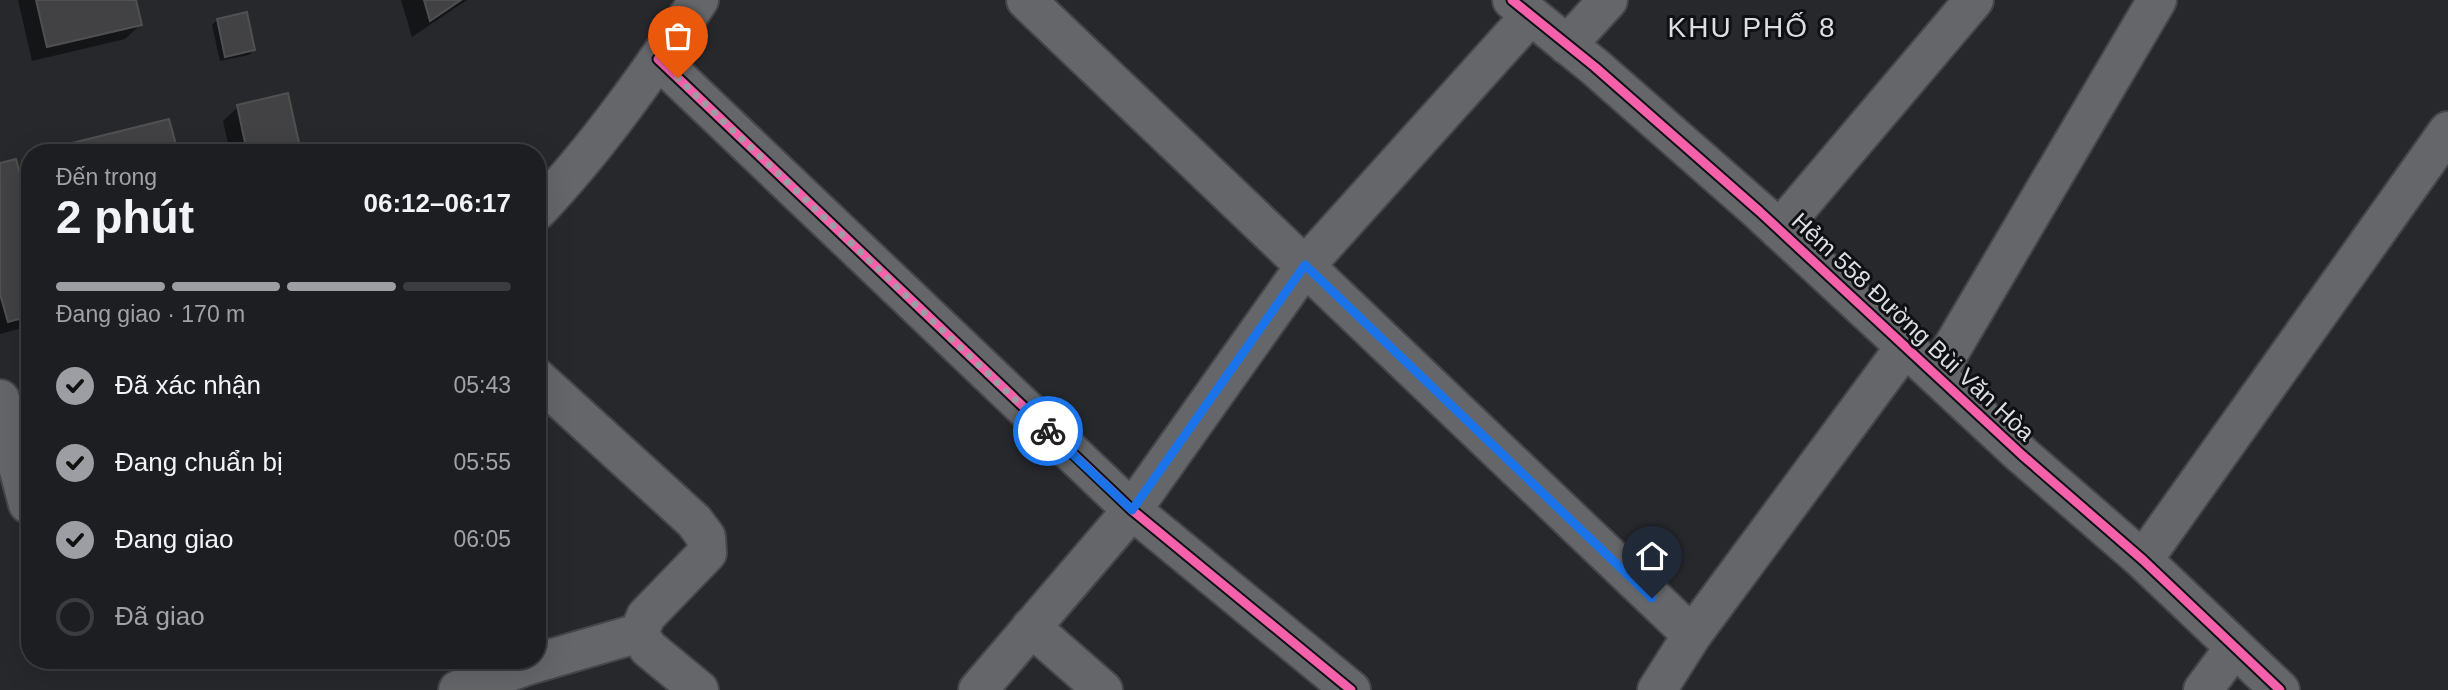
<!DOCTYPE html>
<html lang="vi">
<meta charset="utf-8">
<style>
body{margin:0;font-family:Arial,sans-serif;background:#2a2b2e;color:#f1f3f6;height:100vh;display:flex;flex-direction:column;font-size:26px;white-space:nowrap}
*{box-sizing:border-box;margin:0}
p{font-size:23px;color:#a0a2a5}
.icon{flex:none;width:38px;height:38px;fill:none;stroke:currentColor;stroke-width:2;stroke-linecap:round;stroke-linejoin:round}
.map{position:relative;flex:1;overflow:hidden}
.drawer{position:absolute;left:21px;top:144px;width:525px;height:525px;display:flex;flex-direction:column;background:#1d1e21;border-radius:28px;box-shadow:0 7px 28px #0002,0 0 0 2px #3b3c3f}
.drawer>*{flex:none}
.pin{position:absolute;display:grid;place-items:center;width:60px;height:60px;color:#fff;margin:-72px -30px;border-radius:50% 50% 50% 0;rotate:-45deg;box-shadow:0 0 7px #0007}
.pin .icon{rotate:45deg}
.courier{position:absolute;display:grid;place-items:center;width:70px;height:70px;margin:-35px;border:5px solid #1a73e8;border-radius:50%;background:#fff;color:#222;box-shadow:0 2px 9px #0007}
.headline em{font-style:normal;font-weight:800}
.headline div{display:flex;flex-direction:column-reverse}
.headline{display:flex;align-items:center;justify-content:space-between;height:119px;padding:0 35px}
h1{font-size:46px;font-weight:800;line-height:52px}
.bar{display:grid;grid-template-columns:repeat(4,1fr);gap:10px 7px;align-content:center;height:84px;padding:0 35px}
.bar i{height:9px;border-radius:5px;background:#3b3c3f}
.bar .current{background:#9d9ea3}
.bar p{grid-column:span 4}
ol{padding:0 35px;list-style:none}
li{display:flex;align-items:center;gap:21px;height:77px}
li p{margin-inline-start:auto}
li .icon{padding:7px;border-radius:50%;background:#9d9ea3;color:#111;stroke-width:4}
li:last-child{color:#a0a2a5}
li i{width:38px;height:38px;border:4px solid #3b3c3f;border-radius:50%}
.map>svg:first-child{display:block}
.shadow{fill:#0007}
.building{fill:#424144;stroke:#505050;stroke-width:2}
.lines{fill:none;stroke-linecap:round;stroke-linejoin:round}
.minor-casing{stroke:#464649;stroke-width:42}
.minor{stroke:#656669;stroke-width:38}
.cycleway-casing{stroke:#0f1013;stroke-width:13}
.cycleway{stroke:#f560ab;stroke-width:9}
.done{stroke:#9d9ea3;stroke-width:7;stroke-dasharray:0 12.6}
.route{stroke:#1a73e8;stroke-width:9}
.labels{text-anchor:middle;stroke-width:6;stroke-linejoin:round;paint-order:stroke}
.street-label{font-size:24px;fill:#dddee3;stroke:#0f1013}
.quarter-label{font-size:28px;letter-spacing:2px;fill:#dddee3;stroke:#0f1013}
</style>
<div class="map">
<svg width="2448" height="690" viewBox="0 0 2448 690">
<rect width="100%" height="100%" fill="#27282c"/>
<path class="shadow" d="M18,0H134L140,25L125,39L32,61Z
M401,0H467L412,37Z
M217,20L254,50L249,55L220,61L212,25Z
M287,95L300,152H230L223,121L238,107Z
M168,121L176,152H56L61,147Z
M0,165L30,219V326L0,334Z"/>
<path class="building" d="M36,0H136L142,25L47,47Z
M424,0H461L430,21Z
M247,12L255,50L225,57L217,19Z
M288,93L301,152H247L237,105Z
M169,119L178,152H62L60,146Z
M16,159L30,212V316L8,322L0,294V163Z"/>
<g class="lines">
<g class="minor-casing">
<path id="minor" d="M1026,0L1692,635
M1512,0L1595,67L1759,211L2022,455L2143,560L2280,690
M1567,45L1608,0
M658,59L1132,510L1351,690
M537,211C598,147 650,72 699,0
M1779,230L1974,0
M1936,375L2157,0
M537,378L694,521L706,537L707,553L646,616L639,633L648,648L699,690
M0,399L28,504
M2143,560L2448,131
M1031,627L1103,690
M458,690L529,665L639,633
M978,690L1132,510L1305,266L1530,16
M1657,690L1692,635L1905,347
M2203,690L2234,648"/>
</g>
<use href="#minor" class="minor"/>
<g class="cycleway-casing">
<path id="cycleway" d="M1512,0L1595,67L1759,211L2022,455L2143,560L2280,690
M658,59L1132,510L1351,690"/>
</g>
<use href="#cycleway" class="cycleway"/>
</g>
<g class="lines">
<path class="done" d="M678,78L1048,431"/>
<path class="route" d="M1048,431L1132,510L1305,265L1652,598"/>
</g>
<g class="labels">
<g class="street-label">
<text transform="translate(1913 327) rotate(43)" y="8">Hẻm 558 Đường Bùi Văn Hòa</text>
</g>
<g class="quarter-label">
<text x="1752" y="37">KHU PHỐ 8</text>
</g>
</g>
</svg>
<div class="pin" style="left:678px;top:78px;background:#ea580c"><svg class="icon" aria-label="bag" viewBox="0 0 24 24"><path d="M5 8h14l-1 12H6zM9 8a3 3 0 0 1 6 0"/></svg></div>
<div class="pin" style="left:1652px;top:598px;background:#1f2937"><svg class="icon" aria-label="home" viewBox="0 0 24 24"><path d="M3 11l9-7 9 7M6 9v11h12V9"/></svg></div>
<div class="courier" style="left:1048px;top:431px"><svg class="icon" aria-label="bike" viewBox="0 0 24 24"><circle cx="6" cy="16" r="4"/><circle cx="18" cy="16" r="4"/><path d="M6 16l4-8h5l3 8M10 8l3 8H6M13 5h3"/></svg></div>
<section class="drawer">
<div class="headline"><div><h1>2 phút</h1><p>Đến trong</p></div><em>06:12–06:17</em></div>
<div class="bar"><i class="current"></i><i class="current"></i><i class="current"></i><i></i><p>Đang giao · 170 m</p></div>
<ol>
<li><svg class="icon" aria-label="check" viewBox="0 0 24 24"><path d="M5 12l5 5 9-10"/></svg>Đã xác nhận<p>05:43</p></li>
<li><svg class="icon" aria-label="check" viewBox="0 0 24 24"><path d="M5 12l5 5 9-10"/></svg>Đang chuẩn bị<p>05:55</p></li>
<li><svg class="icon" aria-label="check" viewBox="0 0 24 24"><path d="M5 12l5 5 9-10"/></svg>Đang giao<p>06:05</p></li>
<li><i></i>Đã giao</li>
</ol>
</section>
</div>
